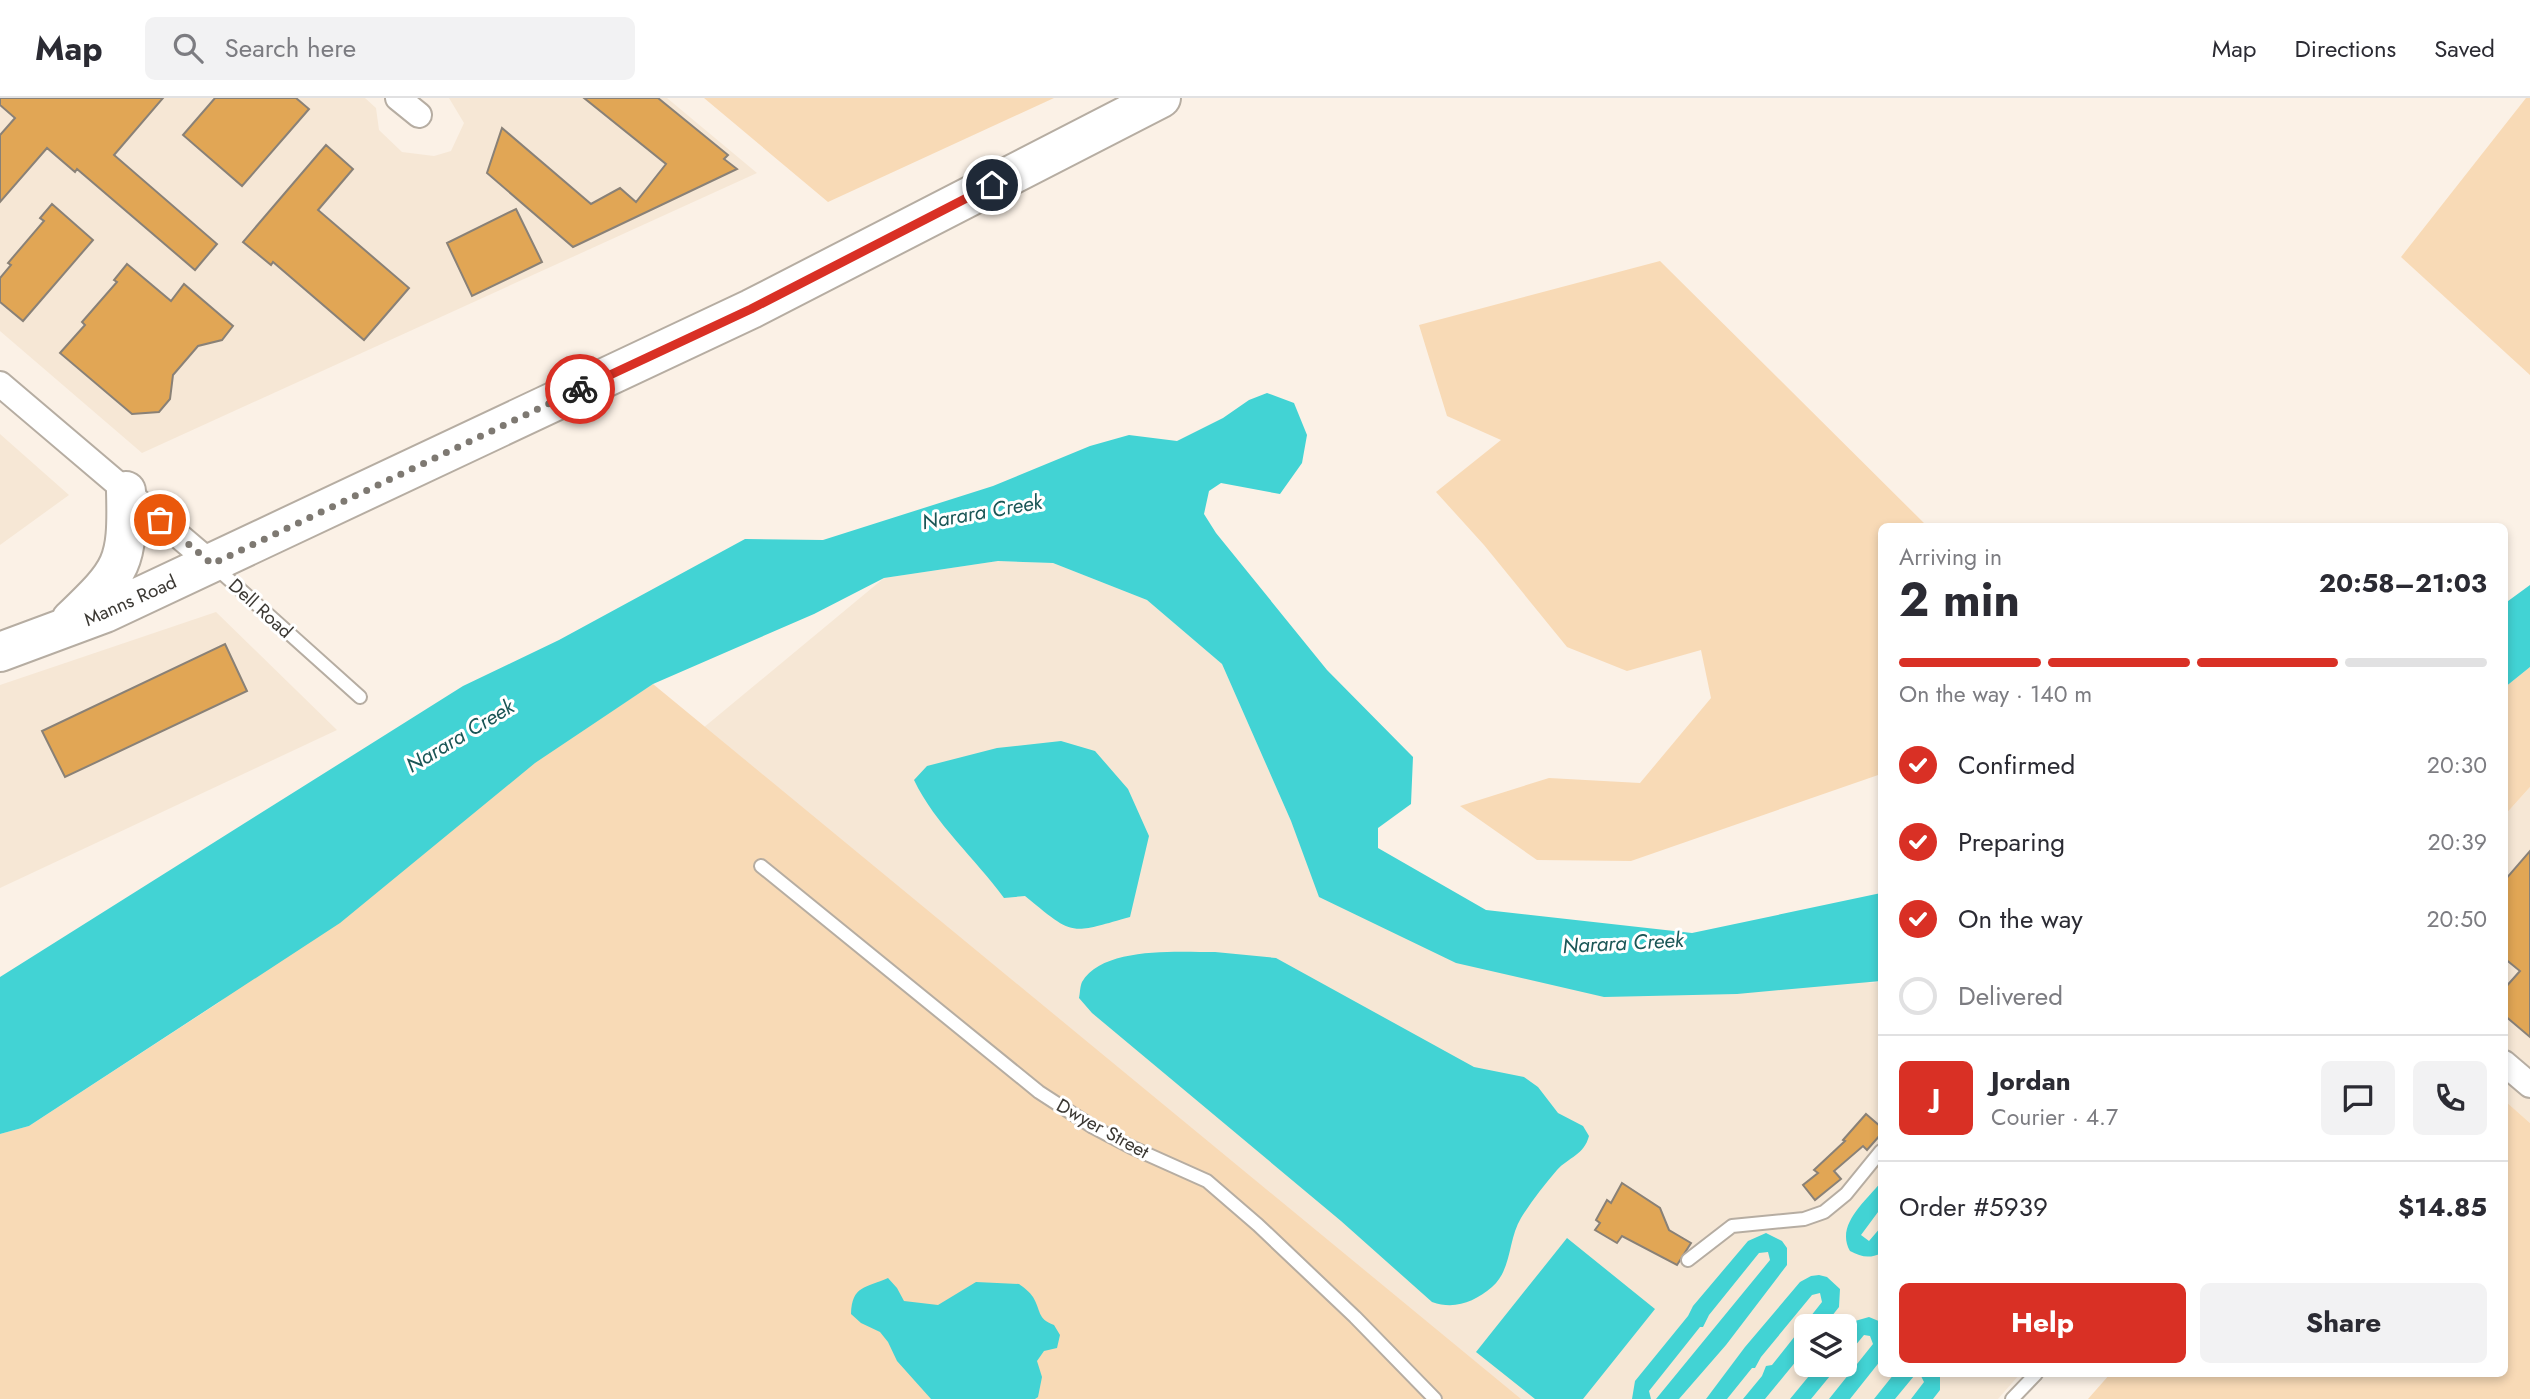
<!DOCTYPE html>
<meta charset="utf-8">
<style>
body{margin:0;font-family:Jost,sans-serif;background:#f2f2f3;color:#2b2b33;height:100vh;display:flex;flex-direction:column;font-size:26px;white-space:nowrap}
*{box-sizing:border-box;margin:0}
p{font-size:23px;color:#7c7c81}
.icon{flex:none;width:38px;height:38px;fill:none;stroke:currentColor;stroke-width:2;stroke-linecap:round;stroke-linejoin:round}
.map{position:relative;flex:1;overflow:hidden}
.side{position:absolute;left:1878px;top:425px;width:630px;height:854px;display:flex;flex-direction:column;background:#fff;border-radius:10px;box-shadow:0 4px 10px #0003}
.side>*{flex:none}
.buttons{position:absolute;left:1794px;top:1216px;display:grid;gap:14px}
.buttons a{display:grid;place-items:center;width:63px;height:63px;border-radius:10px;background:#fff;box-shadow:0 4px 10px #0003;font-size:35px}
.pin{position:absolute;display:grid;place-items:center;width:60px;height:60px;color:#fff;margin:-30px;border:4px solid #fff;border-radius:50%;box-shadow:0 2px 7px #0007}
.courier{position:absolute;display:grid;place-items:center;width:70px;height:70px;margin:-35px;border:5px solid #d93025;border-radius:50%;background:#fff;color:#222;box-shadow:0 2px 9px #0007}
.overview em{font-style:normal;font-weight:700}
.overview div{display:flex;flex-direction:column-reverse}
.overview{display:flex;align-items:center;justify-content:space-between;height:119px;padding:0 21px}
h1{font-size:46px;font-weight:700;line-height:52px}
.bar{display:grid;grid-template-columns:repeat(4,1fr);gap:10px 7px;align-content:center;height:84px;padding:0 21px}
.bar i{height:9px;border-radius:5px;background:#e1e1e2}
.bar .active{background:#d93025}
.bar p{grid-column:span 4}
.line{display:flex;align-items:center;gap:18px;padding:0 21px;border-top:2px solid #e1e1e2}
.line div{flex:1}
.round{display:grid;place-items:center;flex:none;width:74px;height:74px;border-radius:10px;background:#f2f2f3}
ol{padding:0 21px;list-style:none}
li{display:flex;align-items:center;gap:21px;height:77px}
li p{margin-inline-start:auto}
li .icon{padding:7px;border-radius:50%;background:#d93025;color:#fff;stroke-width:4}
li:last-child{color:#7c7c81}
li i{width:38px;height:38px;border:4px solid #e1e1e2;border-radius:50%}
.action{display:flex;gap:14px;margin-top:auto;padding:14px 21px}
.action a{flex:1;height:80px;border-radius:10px;background:#d93025;color:#fff;font-size:28px;font-weight:700;line-height:80px;text-align:center}
.action a+a{background:#f2f2f3;color:#2b2b33}
header{display:flex;align-items:center;gap:42px;box-sizing:border-box;height:98px;padding:0 35px;background:#fff;border-bottom:2px solid #e1e1e2}
header strong{font-size:33px}
nav{display:flex;gap:38px;margin-inline-start:auto;font-size:24px}
.search{width:490px;height:63px;background:#f2f2f3;display:flex;align-items:center;gap:18px;box-sizing:border-box;padding:0 24px;border-radius:10px;color:#7c7c81;font-size:26px}
.map>svg:first-child{display:block}
.built{fill:#f6e7d5;fill-rule:evenodd}
.green{fill:#f8dab6}
.water{fill:#42d3d4}
.building{fill:#e1a655;stroke:#898177;stroke-width:2}
.lines{fill:none;stroke-linecap:round;stroke-linejoin:round}
.service-casing{stroke:#b6ada2;stroke-width:16}
.minor-casing{stroke:#b6ada2;stroke-width:28}
.primary-casing{stroke:#b6ada2;stroke-width:42}
.service{stroke:#fff;stroke-width:12}
.minor{stroke:#fff;stroke-width:24}
.primary{stroke:#fff;stroke-width:38}
.done{stroke:#7e7972;stroke-width:7;stroke-dasharray:0 12.6}
.route{stroke:#d93025;stroke-width:9}
.labels{text-anchor:middle;stroke-width:6;stroke-linejoin:round;paint-order:stroke}
.street-label{font-size:19px;fill:#3b3833;stroke:#fff}
.water-label{font-size:21px;font-style:italic;fill:#1a5656;stroke:#fff}
</style>
<header>
<strong>Map</strong>
<div class="search"><svg class="icon" aria-label="search" viewBox="0 0 24 24"><circle cx="10" cy="10" r="6"/><path d="M15 15l6 6"/></svg>Search here</div>
<nav><a>Map</a><a>Directions</a><a>Saved</a></nav>
</header>
<div class="map">
<svg width="2530" height="1301" viewBox="0 0 2530 1301">
<rect width="100%" height="100%" fill="#fbf1e6"/>
<path class="built" d="M0,0H365L376,10L379,32L402,54L434,58L451,53L464,25L449,0H667L757,75L142,355L0,233Z
M0,336L69,397L0,447Z
M998,463L1053,465L1147,502L1222,566L1291,723L1320,799L1873,885L1881,883V1276H2020L1998,1301H1455L691,640L884,480ZM1806,1228H1844V1267H1806Z
M216,514L337,632L0,790V587Z
M2530,689V1025L2504,1002V718Z"/>
<path class="green" d="M704,0H1054L828,104Z
M2526,0H2530V277L2401,159Z
M1660,163L1928,429H1881V676L1631,763L1537,762L1460,708L1549,680L1640,685L1711,600L1701,552L1627,573L1567,549L1484,447L1436,394L1501,342L1447,318L1419,227Z
M2530,569V689L2504,718V590Z
M653,586L1521,1301H0V1036L29,1028L218,905L537,662Z
M2504,1002L2530,1025V1301H2088L2110,1276H2504Z"/>
<path class="water" d="M1267,295L1294,305L1307,337L1302,365L1280,396L1221,385L1209,393L1204,416L1216,435L1327,572L1413,659L1411,706L1378,730V750L1486,812L1692,835L1881,795V883L1737,896L1604,899L1456,865L1319,799L1291,723L1222,566L1147,502L1053,465L998,463L884,480L814,516L653,586L535,665L340,825L29,1028L0,1036V879L463,588L559,542L745,441L823,442L993,388L1090,348L1129,337L1177,343L1223,320L1249,302Z
M2530,487V569L2504,590V506Z
M1061,643L1095,653L1128,691L1149,738L1130,819C1069,836 1075,839 1025,798L1004,800C975,760 935,726 914,682L927,668L997,650Z
M1215,854L1276,860L1474,969L1524,979L1538,989L1558,1015L1583,1028L1589,1038C1584,1057 1569,1059 1557,1072C1544,1087 1531,1104 1521,1120C1508,1141 1512,1172 1492,1189C1474,1204 1455,1212 1432,1204L1341,1123L1092,915L1079,900C1080,896 1080,888 1082,884C1103,848 1178,854 1215,854Z
M1881,1084V1110L1861,1137L1869,1143L1881,1129V1155C1870,1161 1861,1159 1850,1153C1835,1127 1866,1103 1881,1084Z
M1766,1135L1782,1143L1787,1150V1167L1726,1247L1679,1301H1656L1770,1162L1768,1154L1759,1155L1709,1217L1703,1229H1700L1649,1293L1651,1301H1632L1635,1283L1688,1218L1693,1208L1748,1143Z
M1567,1140L1655,1211L1583,1301H1535L1476,1254Z
M1819,1177L1827,1179L1840,1191L1839,1209L1824,1228H1806V1251L1765,1301H1743L1762,1278L1766,1268L1772,1267L1822,1204L1820,1195L1812,1197L1761,1259L1755,1270H1752L1727,1301H1706L1745,1249L1800,1184L1811,1178Z
M888,1180L897,1190L904,1203L938,1207L976,1184L1019,1186C1023,1189 1030,1194 1033,1199C1041,1212 1037,1221 1054,1227L1060,1237L1057,1250L1044,1253L1037,1263L1042,1279L1038,1299L1035,1301H931L897,1263L888,1244L880,1234L861,1225L851,1216C852,1187 866,1190 888,1180Z
M1869,1219L1881,1224V1262L1850,1301H1829L1873,1246L1870,1238L1864,1237L1845,1260V1234L1855,1223Z
M1818,1267H1839L1811,1301H1790Z
M1894,1276H1940V1292L1933,1301H1911L1924,1284L1921,1278H1914L1895,1301H1874Z"/>
<path class="building" d="M0,0H163L114,57L217,146L195,172L77,71L75,74L47,50L0,104V37L15,20L0,7Z
M215,0H296L309,11L242,88L183,37Z
M584,0H658L728,57L724,61L737,71L573,149L487,75L502,30L591,106L620,90L636,104L666,66Z
M326,47L353,71L318,112L409,190L364,242L273,164L271,167L243,144Z
M52,106L93,142L23,223L0,204V180L11,167L8,165L44,123L40,120Z
M516,111L542,164L472,198L447,145Z
M127,166L171,203L184,186L233,228L222,242L198,248L173,277L170,301L159,314L132,316L60,255L85,227L82,224L117,184L114,182Z
M225,546L247,593L65,679L42,633Z
M2530,753V939L2504,917V891L2520,873L2504,860V783Z
M1866,1016L1881,1029V1036L1867,1052L1863,1048L1834,1073L1841,1081L1815,1102L1803,1087L1818,1075L1814,1072L1845,1043L1843,1042Z
M1622,1085L1660,1110L1669,1132L1691,1145L1677,1167L1622,1138L1617,1145L1595,1132L1600,1125L1596,1122L1607,1102L1611,1105Z"/>
<g class="lines">
<g class="service-casing">
<path id="service" d="M214,468L360,599
M761,768L1039,994L1093,1029L1131,1049L1207,1083L1258,1127L1355,1219L1435,1301
M1688,1162L1732,1128L1804,1121L1824,1114L1846,1096L1881,1053
M2012,1301L2036,1276"/>
</g>
<g class="minor-casing">
<path id="minor" d="M398,0L419,17
M0,286L212,466
M2504,965L2530,987"/>
</g>
<g class="primary-casing">
<path id="primary" d="M71,522C123,472 128,466 126,393
M0,554L105,515L751,211L1161,0"/>
</g>
<use href="#service" class="service"/>
<use href="#minor" class="minor"/>
<use href="#primary" class="primary"/>
</g>
<g class="lines">
<path class="done" d="M160,422L212,466L580,291"/>
<path class="route" d="M580,291L751,211L992,87"/>
</g>
<g class="labels">
<g class="street-label">
<text transform="translate(130 502) rotate(-24)" y="7">Manns Road</text>
<text transform="translate(261 510) rotate(42)" y="7">Dell Road</text>
<text transform="translate(1103 1030) rotate(29)" y="7">Dwyer Street</text>
</g>
<g class="water-label">
<text transform="translate(982 414) rotate(-10)" y="7">Narara Creek</text>
<text transform="translate(460 638) rotate(-31)" y="7">Narara Creek</text>
<text transform="translate(1623 845) rotate(-3)" y="7">Narara Creek</text>
</g>
</g>
</svg>
<div class="buttons">
<a><svg class="icon" aria-label="layers" viewBox="0 0 24 24"><path d="M12 4l9 5-9 5-9-5zM3 14l9 5 9-5"/></svg></a>
</div>
<div class="pin" style="left:160px;top:422px;background:#ea580c"><svg class="icon" aria-label="bag" viewBox="0 0 24 24"><path d="M5 8h14l-1 12H6zM9 8a3 3 0 0 1 6 0"/></svg></div>
<div class="pin" style="left:992px;top:87px;background:#1f2937"><svg class="icon" aria-label="home" viewBox="0 0 24 24"><path d="M3 11l9-7 9 7M6 9v11h12V9"/></svg></div>
<div class="courier" style="left:580px;top:291px"><svg class="icon" aria-label="bike" viewBox="0 0 24 24"><circle cx="6" cy="16" r="4"/><circle cx="18" cy="16" r="4"/><path d="M6 16l4-8h5l3 8M10 8l3 8H6M13 5h3"/></svg></div>
<section class="side">
<div class="overview"><div><h1>2 min</h1><p>Arriving in</p></div><em>20:58–21:03</em></div>
<div class="bar"><i class="active"></i><i class="active"></i><i class="active"></i><i></i><p>On the way · 140 m</p></div>
<ol>
<li><svg class="icon" aria-label="check" viewBox="0 0 24 24"><path d="M5 12l5 5 9-10"/></svg>Confirmed<p>20:30</p></li>
<li><svg class="icon" aria-label="check" viewBox="0 0 24 24"><path d="M5 12l5 5 9-10"/></svg>Preparing<p>20:39</p></li>
<li><svg class="icon" aria-label="check" viewBox="0 0 24 24"><path d="M5 12l5 5 9-10"/></svg>On the way<p>20:50</p></li>
<li><i></i>Delivered</li>
</ol>
<div class="line" style="height:126px"><b class="round" style="background:#d93025;color:#fff">J</b><div><b>Jordan</b><p>Courier · 4.7</p></div><a class="round"><svg class="icon" aria-label="chat" viewBox="0 0 24 24"><path d="M4 5h16v11H9l-5 4z"/></svg></a><a class="round"><svg class="icon" aria-label="phone" viewBox="0 0 24 24"><path d="M5 4h4l2 5-3 2q2 4 5 5l2-3 5 2v4C11 20 4 13 5 4z"/></svg></a></div>
<div class="line" style="height:91px"><div>Order #5939</div><b>$14.85</b></div>
<div class="action"><a>Help</a><a>Share</a></div>
</section>
</div>
